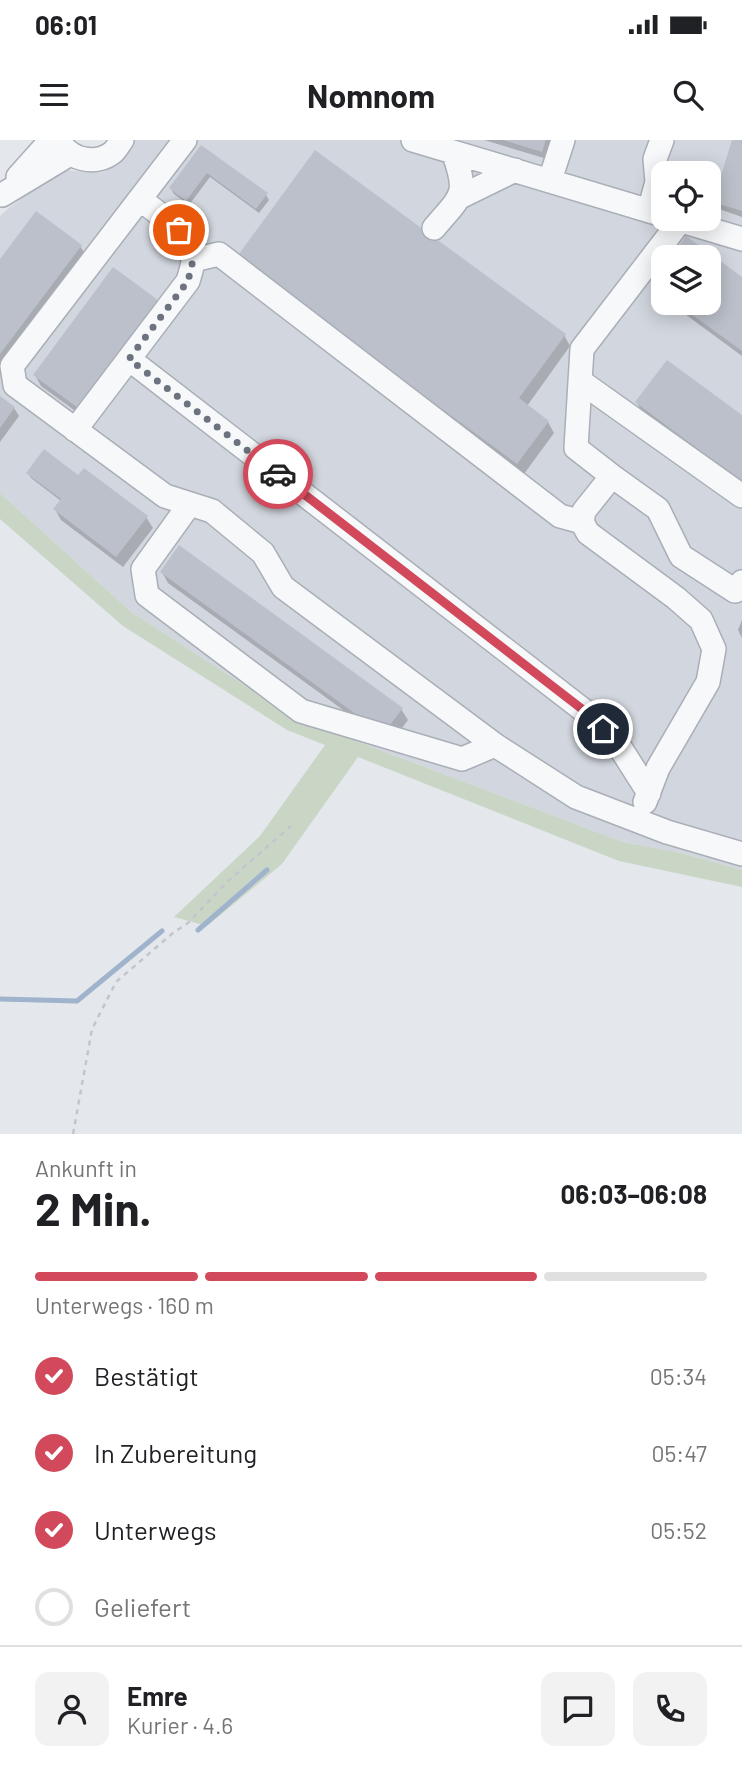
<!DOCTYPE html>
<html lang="de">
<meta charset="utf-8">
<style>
body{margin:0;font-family:Barlow,sans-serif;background:#f2f2f2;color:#202124;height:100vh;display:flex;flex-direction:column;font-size:26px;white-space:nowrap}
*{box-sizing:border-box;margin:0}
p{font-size:23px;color:#757577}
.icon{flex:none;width:38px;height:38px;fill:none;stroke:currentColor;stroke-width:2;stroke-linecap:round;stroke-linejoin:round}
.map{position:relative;height:994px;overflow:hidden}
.sheet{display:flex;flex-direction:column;background:#fff;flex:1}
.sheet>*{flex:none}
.fabs{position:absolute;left:651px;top:21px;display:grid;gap:14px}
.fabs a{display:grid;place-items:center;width:70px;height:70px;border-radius:14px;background:#fff;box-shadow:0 4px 18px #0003;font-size:35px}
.pin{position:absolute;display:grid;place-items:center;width:60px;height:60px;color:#fff;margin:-30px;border:4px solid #fff;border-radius:50%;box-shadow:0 2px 7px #0007}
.courier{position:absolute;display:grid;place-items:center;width:70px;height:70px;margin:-35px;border:5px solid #d1495b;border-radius:50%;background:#fff;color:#222;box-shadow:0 2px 9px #0007}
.headline em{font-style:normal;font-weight:700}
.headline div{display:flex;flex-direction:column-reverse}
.headline{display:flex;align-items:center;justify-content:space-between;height:119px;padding:0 35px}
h1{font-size:46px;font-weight:700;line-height:52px}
.bar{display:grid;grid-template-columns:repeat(4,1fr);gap:10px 7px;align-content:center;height:84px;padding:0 35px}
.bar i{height:9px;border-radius:5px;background:#e0e0e0}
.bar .active{background:#d1495b}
.bar p{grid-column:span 4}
.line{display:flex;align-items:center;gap:18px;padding:0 35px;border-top:2px solid #e0e0e0}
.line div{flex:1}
.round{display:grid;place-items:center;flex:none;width:74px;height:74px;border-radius:14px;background:#f2f2f2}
ol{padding:0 35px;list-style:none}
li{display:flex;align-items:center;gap:21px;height:77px}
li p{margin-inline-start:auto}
li .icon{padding:7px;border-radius:50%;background:#d1495b;color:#fff;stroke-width:4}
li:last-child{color:#757577}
li i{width:38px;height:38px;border:4px solid #e0e0e0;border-radius:50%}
.status{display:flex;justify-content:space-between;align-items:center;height:49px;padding:0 35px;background:#fff;direction:ltr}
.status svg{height:19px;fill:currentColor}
header{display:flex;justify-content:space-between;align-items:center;height:91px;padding:0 35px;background:#fff;font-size:32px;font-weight:700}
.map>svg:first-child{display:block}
.built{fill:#d2d6de;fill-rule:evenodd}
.green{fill:#c9d6c5}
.shadow{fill:#0003}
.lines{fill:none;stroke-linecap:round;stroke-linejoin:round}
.stream{stroke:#9fb4cc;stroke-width:5}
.building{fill:#bbc0ca}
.minor-casing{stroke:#a9aeb7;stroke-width:26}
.path{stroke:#c2c5cb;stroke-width:2.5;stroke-dasharray:5 5;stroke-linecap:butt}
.minor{stroke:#f7f8fa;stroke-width:23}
.done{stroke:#6c737f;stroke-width:7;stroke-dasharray:0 12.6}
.route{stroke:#d1495b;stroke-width:9}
</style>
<div class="status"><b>06:01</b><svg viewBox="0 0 49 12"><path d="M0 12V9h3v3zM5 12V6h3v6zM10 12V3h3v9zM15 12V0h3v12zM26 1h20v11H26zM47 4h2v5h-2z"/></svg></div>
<header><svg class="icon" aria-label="menu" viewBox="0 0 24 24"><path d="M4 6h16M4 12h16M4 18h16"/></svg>Nomnom<svg class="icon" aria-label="search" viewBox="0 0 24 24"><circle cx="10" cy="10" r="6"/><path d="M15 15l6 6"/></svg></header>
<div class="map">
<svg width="742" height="994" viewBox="0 0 742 994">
<rect width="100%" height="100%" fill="#e4e7ec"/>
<path class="built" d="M134,0H742V730L681,713L623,702L295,578L131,472L0,353V76L10,67L62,30L101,33L119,23L132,8ZM663,33H709V79H663ZM663,117H709V163H663Z"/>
<path class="green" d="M0,353L131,472L295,578L623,702L681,713L742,730V747L619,721L358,617L282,724L207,786L174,777L260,696L325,605L287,590L123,486L0,379Z"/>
<path class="shadow" d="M484,0H552L547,19Z
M734,0H742V77L719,69L715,61Z
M201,7L266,55L269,60L259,73L210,37L189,65L174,54L171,49Z
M687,99L742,139V216L670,163H709V117H673Z
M80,106L87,117L0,234V122Z
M113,129L157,161L163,172L85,278L41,246L35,235Z
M244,129L564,195L570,206L527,266L548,282L554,293L524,334Z
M663,131V158L660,155L653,144Z
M0,258L14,268L19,276L0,302Z
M637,263L742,278V346L643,273Z
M28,333L79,337L146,377L153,388L123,427L61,380L55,369L61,361L31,338Z
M162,432L401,569L408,580L390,604L168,443Z
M742,480V498L738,490Z"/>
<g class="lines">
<path class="stream" d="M198,790L267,730
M0,859L77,861L162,791"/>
</g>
<path class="building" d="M503,0H546L542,12Z
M732,0H742V71L713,62Z
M201,5L268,53L256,69L207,33L186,61L169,48Z
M315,10L566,194L519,258L549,281L517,324L236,118Z
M36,71L82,105L0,214V119Z
M686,96L742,137V211L676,163H709V117H671Z
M113,127L158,160L78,268L33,235Z
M663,128V153L651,144Z
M667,220L742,275V342L635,262Z
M0,256L15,267L0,288Z
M44,309L78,335L84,328L148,376L116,417L53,369L61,359L26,333Z
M179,405L403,568L383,594L160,432Z"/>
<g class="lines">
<g class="minor-casing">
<path id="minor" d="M59,0C68,19 94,26 112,13C116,10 119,4 122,0
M185,0L12,226L15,245L165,356L212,371L263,413L283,447L495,605
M413,0L663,75
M18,37L51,0
M550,40L563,0
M2,55L70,14
M460,57L515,30
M649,71L657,42L655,19L662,0
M675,79L742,99
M434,88C462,55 469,55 453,12
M193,120L219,114L560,376L582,382
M129,219L591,576L616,601L649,653
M580,241L742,356
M75,290L188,141C190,134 193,126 193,119C193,95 157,73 140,59
M612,336L576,308L582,209L681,80
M189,365L143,429L147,455L301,571L462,619L495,605L576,657L667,692L742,714
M645,662L658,628L708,542L714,509L701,480L676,458L588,393L582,382L584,371L612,336L658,369L681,416L735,451L742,442"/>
</g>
<path class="path" d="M73,994L92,889L116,842L173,793L188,783L228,741L291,686"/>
<use href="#minor" class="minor"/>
</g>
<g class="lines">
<path class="done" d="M179,90L191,108L193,120L188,141L129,219L278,334"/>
<path class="route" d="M278,334L591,576L603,589"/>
</g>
</svg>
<div class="fabs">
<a><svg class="icon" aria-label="locate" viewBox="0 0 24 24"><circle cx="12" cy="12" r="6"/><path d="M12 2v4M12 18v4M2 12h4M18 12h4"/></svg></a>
<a><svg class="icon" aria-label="layers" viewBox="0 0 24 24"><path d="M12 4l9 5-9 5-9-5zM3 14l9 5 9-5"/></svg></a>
</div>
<div class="pin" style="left:179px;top:90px;background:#ea580c"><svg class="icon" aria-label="bag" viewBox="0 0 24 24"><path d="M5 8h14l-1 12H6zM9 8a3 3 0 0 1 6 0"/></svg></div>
<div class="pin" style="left:603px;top:589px;background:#1f2937"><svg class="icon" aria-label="home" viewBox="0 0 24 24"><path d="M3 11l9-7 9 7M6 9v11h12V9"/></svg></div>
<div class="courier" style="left:278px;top:334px"><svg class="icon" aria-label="car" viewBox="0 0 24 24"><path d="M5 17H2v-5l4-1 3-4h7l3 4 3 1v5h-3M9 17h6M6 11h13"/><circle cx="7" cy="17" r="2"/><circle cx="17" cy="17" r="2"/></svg></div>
</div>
<section class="sheet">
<div class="headline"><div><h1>2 Min.</h1><p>Ankunft in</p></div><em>06:03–06:08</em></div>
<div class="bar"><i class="active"></i><i class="active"></i><i class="active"></i><i></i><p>Unterwegs · 160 m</p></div>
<ol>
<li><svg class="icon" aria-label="check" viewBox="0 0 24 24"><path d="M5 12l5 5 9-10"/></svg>Bestätigt<p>05:34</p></li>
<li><svg class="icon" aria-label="check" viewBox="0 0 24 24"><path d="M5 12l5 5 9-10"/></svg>In Zubereitung<p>05:47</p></li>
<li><svg class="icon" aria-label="check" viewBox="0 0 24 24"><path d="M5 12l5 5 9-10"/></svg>Unterwegs<p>05:52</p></li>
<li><i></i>Geliefert</li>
</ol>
<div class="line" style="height:126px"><a class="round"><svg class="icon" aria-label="person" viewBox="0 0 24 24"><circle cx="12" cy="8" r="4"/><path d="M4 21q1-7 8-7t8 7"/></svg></a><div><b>Emre</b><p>Kurier · 4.6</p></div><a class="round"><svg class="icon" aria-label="chat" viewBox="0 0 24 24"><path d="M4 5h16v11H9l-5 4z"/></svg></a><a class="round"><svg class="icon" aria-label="phone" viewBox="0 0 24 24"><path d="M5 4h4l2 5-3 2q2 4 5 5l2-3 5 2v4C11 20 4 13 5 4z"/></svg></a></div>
</section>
